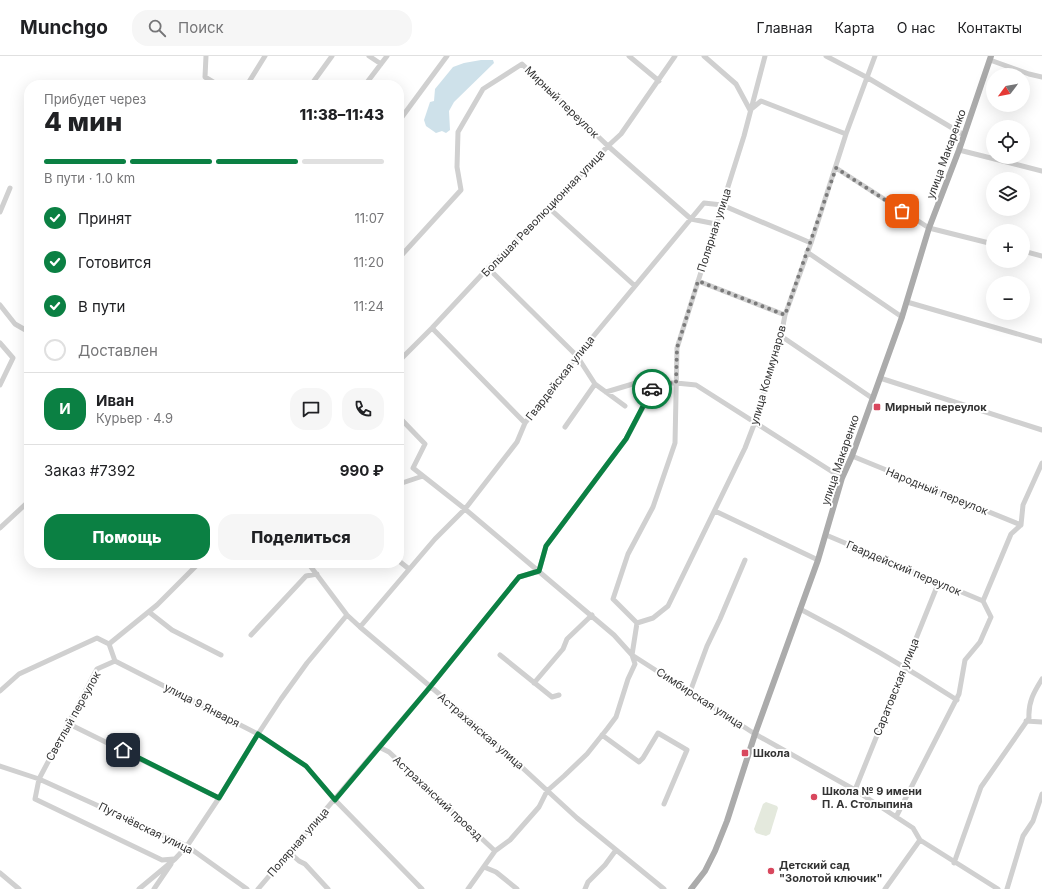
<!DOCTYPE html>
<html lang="ru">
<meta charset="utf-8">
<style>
body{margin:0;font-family:Inter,sans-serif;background:#f6f6f6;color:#202124;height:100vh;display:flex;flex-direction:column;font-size:15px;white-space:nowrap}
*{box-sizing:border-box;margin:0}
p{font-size:13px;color:#757577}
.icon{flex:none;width:22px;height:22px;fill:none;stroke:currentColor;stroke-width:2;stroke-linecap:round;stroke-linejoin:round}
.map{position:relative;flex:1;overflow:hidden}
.drawer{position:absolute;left:24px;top:24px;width:380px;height:488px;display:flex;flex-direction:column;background:#fff;border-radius:16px;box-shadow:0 4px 16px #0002}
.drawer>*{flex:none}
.needle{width:26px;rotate:238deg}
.buttons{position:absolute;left:986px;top:12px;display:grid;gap:8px}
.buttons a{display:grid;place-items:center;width:44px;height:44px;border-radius:50%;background:#fff;box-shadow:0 4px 16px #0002;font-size:20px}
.pin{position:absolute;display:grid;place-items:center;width:34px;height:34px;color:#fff;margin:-17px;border-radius:8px;box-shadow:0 2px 6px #0006}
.courier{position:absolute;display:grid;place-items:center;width:40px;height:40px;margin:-20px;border:3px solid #0b8043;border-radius:50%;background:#fff;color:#222;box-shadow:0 1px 5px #0007}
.summary em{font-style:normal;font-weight:800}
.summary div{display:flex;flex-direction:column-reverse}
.summary{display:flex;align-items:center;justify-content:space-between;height:68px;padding:0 20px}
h1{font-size:26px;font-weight:800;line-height:30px}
.bar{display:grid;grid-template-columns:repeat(4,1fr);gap:6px 4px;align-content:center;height:48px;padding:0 20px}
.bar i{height:5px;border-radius:3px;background:#e0e0e0}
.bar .current{background:#0b8043}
.bar p{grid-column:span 4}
.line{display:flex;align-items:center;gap:10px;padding:0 20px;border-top:1px solid #e0e0e0}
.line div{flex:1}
.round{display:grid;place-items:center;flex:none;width:42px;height:42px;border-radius:16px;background:#f6f6f6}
ol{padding:0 20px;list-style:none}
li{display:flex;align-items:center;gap:12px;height:44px}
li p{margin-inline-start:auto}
li .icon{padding:4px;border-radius:50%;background:#0b8043;color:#fff;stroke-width:4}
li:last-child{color:#757577}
li i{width:22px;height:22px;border:2px solid #e0e0e0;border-radius:50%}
.action{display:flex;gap:8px;margin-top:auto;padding:8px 20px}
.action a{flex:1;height:46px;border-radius:16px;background:#0b8043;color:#fff;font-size:16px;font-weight:800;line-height:46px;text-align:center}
.action a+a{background:#f6f6f6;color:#202124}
header{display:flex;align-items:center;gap:24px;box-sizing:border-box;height:56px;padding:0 20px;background:#fff;border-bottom:1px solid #e0e0e0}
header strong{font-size:19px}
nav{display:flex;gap:22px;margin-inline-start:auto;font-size:14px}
.search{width:280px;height:36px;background:#f6f6f6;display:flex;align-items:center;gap:10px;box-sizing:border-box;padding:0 14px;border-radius:16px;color:#757577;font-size:15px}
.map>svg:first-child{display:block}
.green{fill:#e4e9dd}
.water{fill:#cee1ea}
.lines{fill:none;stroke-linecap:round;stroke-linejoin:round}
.minor{stroke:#d0d0d0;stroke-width:5}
.major{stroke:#ababab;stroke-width:6}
.done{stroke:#7a7a7a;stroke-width:4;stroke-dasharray:0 7.2}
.route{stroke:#0b8043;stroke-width:5}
.poi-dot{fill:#d8475d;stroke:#fff;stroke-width:1.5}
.labels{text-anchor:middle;stroke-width:4;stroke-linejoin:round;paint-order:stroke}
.street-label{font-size:11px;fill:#333;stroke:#fff}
.poi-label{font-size:11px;font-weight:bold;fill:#333;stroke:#fff;text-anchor:start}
</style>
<header>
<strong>Munchgo</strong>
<div class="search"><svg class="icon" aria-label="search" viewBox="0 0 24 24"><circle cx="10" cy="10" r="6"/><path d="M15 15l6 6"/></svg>Поиск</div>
<nav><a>Главная</a><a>Карта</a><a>О нас</a><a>Контакты</a></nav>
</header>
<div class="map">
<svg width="1042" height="833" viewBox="0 0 1042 833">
<rect width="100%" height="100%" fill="#fff"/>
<path class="green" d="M766,746L777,750L778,752L770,778L766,780L756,777L754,773L763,748Z"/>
<path class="water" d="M481,4H493L494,7L454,46L449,55L450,74L446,77L442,75L436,77L426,70L424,64L430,46L434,45L435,33L453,11L464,7Z"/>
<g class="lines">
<path class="minor" d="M206,0L205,21L218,29
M369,0L381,8
M629,0L659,25
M704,0L736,28L750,54L761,45L846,78
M826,0L868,22L964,79
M990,4L1029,18L1042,21
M247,29L265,0
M311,29L332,0
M365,29L387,0
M399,65L447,0
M959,94L1042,115
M836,112L929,172L993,188
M549,152L635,230
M0,156L10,132
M1023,195L1042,200
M807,196L902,261
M399,202L461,134L457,111L458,76L483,33L522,8L608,90L691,163L716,168
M488,212L577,300L595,328L625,350
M698,225L785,259
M907,246L1042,285
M0,249L15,268L29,276
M432,272L525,367
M781,280L872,342
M0,287L13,302L0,329
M399,305L432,272L488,212L549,152L608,90L621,78L675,0
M880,322L1042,374
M606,336L636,327H676L696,329L842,422
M399,361L425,388L413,412L465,453L614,579L632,599L755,678L855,734L913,772L920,784L998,833
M565,371L595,328
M852,400L1021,469
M399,428L423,420
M715,455L818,504
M0,472L29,445
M826,479L983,545
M399,505L409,513
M308,507L347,559L360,571L477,670L577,762L664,833
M800,553C854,581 906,611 957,644
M149,556L172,574L221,599
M637,567L613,543L628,498L653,451L675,387L677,292L744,80L765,0
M360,571L435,483L465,453L517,386L525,367L577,300L704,147L722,149L811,187
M251,579L306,520L317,518
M500,599L552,641L559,639
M115,605L258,678L306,710L335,744L422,833
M115,605L97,613L39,723L35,743L162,804L174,803
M115,605L109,588L157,549L199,507
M534,627L563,593L567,583L592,559
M0,635L19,618L97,582L109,588
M690,636L707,590L720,563L745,504
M1026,665L1042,666
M67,667L219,742
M602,679L639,706L643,702L658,677L687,694L664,748
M379,691L389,696L495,795
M0,710L39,723L187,790L247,833
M855,734L938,528
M896,761L959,638L965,604L980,586L991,561L983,545L1011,478L1021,469L1023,449L1042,407
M290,797L299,805L305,808L328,833
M954,807L981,731L1029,662C1028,646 1034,636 1042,623
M484,811L496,816L517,833
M0,817L19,833
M139,833L175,803L187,790L219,742L258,678L281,643L307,607L347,559
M154,833L171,808
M258,833L430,631L519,521L539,515L546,490L626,383L656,327
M468,833L495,795L510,784L539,751L547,735L564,720L587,698L607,673L616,661L628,623L635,608L632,599L637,567L653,562L668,550L745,392L755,366L781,280L785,259L811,187L846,78L875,0
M585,833L588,826L605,809L616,794
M885,833L920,784
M1007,833L1023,780L1033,765L1042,738"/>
<path class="major" d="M691,833L705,815L715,795L727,765L755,678L818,504L842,422L852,400L902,261L929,172L959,94L991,0"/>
</g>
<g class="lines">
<path class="done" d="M652,333L656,327H676L677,292L698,225L785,259L836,112L902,155"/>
<path class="route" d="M123,694L219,742L258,678L306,710L335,744L430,631L519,521L539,515L546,490L626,383L652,333"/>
</g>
<g class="poi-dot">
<rect x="873" y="347" width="8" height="8" rx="2"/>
<rect x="741" y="693" width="8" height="8" rx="2"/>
<circle cx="814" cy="741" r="4"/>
<circle cx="771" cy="815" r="4"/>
</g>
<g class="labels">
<g class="street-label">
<text transform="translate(562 46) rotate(44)" y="4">Мирный переулок</text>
<text transform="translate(946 98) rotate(-70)" y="4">улица Макаренко</text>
<text transform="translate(543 157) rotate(-46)" y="4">Большая Революционная улица</text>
<text transform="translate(714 174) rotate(-72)" y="4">Полярная улица</text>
<text transform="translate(768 319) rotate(-74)" y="4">улица Коммунаров</text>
<text transform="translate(560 322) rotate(-52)" y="4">Гвардейская улица</text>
<text transform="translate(840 404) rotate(-71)" y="4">улица Макаренко</text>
<text transform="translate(937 435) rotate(22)" y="4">Народный переулок</text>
<text transform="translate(904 512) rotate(23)" y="4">Гвардейский переулок</text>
<text transform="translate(896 631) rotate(-68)" y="4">Саратовская улица</text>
<text transform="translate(700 642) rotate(33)" y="4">Симбирская улица</text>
<text transform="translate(202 649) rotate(27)" y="4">улица 9 Января</text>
<text transform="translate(73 660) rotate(-61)" y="4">Светлый переулок</text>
<text transform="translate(481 675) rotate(41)" y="4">Астраханская улица</text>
<text transform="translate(438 742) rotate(43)" y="4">Астраханский проезд</text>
<text transform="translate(146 772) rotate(26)" y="4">Пугачёвская улица</text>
<text transform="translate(298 786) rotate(-49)" y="4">Полярная улица</text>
</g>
<g class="poi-label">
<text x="885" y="355">Мирный переулок</text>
<text x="753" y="701">Школа</text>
<text x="822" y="739">Школа № 9 имени<tspan x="822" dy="13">П. А. Столыпина</tspan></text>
<text x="779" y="813">Детский сад<tspan x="779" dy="13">"Золотой ключик"</tspan></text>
</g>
</g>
</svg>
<div class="buttons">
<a><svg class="needle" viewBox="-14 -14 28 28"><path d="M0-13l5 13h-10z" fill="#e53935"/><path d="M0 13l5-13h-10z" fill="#757577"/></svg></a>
<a><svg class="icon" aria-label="locate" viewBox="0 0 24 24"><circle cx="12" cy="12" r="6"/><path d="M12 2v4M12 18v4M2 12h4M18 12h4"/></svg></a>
<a><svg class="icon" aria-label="layers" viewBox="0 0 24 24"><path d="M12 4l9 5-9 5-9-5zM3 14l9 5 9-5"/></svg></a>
<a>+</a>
<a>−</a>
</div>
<div class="pin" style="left:902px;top:155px;background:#ea580c"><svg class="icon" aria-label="bag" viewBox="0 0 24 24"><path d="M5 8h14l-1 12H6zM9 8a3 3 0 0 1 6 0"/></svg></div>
<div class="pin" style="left:123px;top:694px;background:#1f2937"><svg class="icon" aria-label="home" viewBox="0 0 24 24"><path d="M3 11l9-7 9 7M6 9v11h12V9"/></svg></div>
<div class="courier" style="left:652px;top:333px"><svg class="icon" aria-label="car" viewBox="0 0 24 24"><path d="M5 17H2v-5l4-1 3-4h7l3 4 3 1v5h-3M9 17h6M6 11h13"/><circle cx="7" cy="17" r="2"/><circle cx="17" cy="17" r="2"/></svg></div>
<section class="drawer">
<div class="summary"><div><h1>4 мин</h1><p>Прибудет через</p></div><em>11:38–11:43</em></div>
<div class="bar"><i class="current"></i><i class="current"></i><i class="current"></i><i></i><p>В пути · 1.0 km</p></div>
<ol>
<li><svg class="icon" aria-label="check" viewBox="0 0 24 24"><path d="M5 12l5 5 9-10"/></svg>Принят<p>11:07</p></li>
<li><svg class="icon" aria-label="check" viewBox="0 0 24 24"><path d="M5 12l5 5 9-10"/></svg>Готовится<p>11:20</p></li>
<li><svg class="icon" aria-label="check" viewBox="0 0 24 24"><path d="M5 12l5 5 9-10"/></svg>В пути<p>11:24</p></li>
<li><i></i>Доставлен</li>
</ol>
<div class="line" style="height:72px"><b class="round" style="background:#0b8043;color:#fff">И</b><div><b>Иван</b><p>Курьер · 4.9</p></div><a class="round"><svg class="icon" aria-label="chat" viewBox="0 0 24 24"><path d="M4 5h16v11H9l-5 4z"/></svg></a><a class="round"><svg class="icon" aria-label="phone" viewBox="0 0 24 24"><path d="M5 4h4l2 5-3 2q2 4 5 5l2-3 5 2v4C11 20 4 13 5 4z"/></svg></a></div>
<div class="line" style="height:52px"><div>Заказ #7392</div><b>990 ₽</b></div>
<div class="action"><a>Помощь</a><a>Поделиться</a></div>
</section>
</div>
